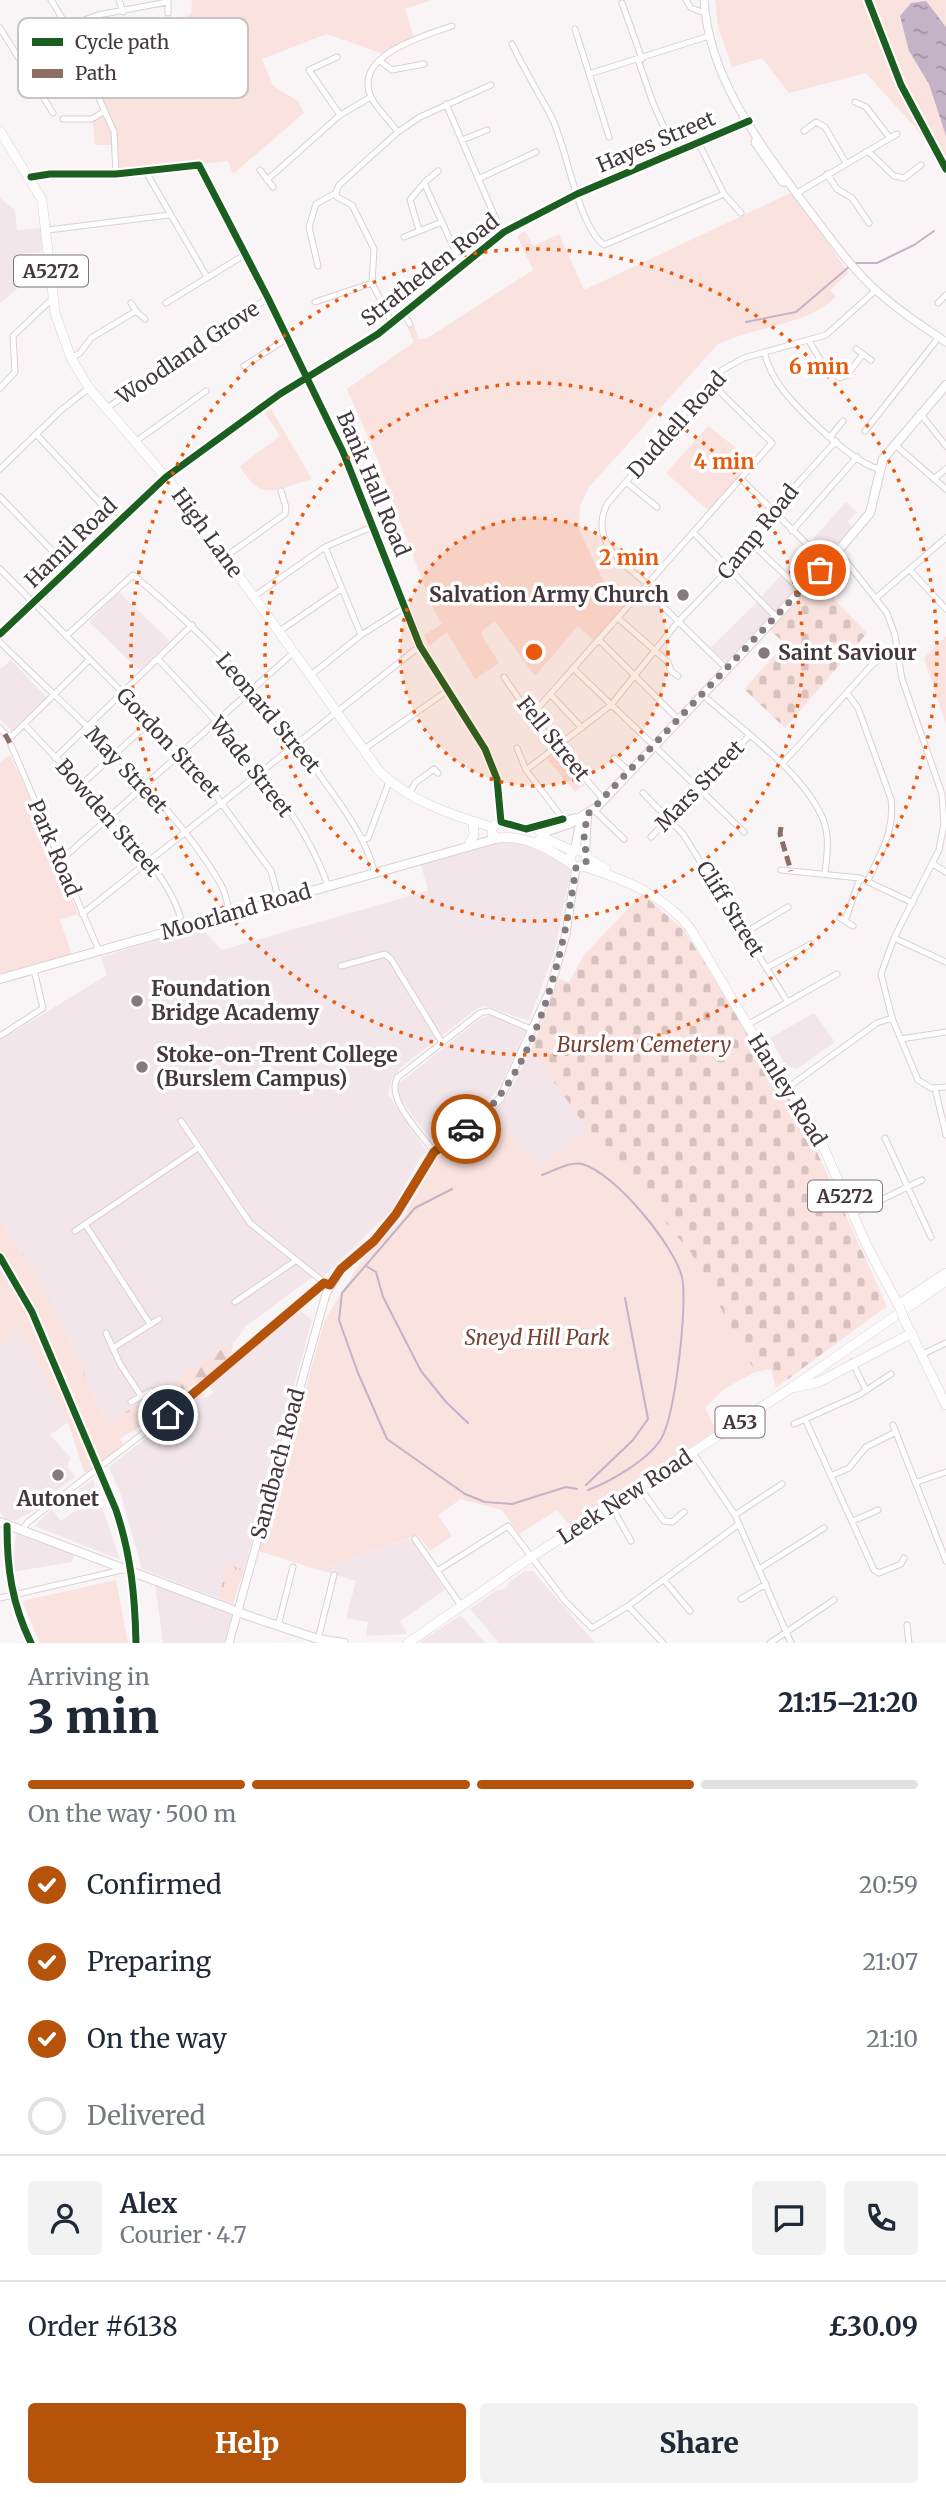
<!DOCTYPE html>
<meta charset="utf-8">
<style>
body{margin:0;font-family:Merriweather,serif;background:#f2f2f3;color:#1f2937;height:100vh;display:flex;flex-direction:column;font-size:26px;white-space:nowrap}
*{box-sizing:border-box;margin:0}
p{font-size:23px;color:#747a83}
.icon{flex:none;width:38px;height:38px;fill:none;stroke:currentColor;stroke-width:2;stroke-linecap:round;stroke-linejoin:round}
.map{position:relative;height:1643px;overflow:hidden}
.panel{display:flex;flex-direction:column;background:#fff;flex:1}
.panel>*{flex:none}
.pin{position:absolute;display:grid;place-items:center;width:60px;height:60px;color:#fff;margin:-30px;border:4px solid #fff;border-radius:50%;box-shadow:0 2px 7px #0007}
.courier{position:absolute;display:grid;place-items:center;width:70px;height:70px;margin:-35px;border:5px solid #b45309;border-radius:50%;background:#fff;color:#222;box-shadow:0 2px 9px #0007}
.headline em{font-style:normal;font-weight:800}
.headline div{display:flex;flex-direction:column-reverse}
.headline{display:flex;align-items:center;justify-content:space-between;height:119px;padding:0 28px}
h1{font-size:46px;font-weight:800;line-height:52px}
.bar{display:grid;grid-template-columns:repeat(4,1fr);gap:10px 7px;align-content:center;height:84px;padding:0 28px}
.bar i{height:9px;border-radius:5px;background:#e0e1e3}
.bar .active{background:#b45309}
.bar p{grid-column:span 4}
.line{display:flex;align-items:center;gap:18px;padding:0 28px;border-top:2px solid #e0e1e3}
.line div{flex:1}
.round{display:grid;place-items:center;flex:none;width:74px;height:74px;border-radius:7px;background:#f2f2f3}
ol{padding:0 28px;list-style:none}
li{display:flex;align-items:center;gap:21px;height:77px}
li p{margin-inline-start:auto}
li .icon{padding:7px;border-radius:50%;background:#b45309;color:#fff;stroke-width:4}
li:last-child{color:#747a83}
li i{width:38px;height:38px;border:4px solid #e0e1e3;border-radius:50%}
.button{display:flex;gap:14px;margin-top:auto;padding:14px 28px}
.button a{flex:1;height:80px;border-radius:7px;background:#b45309;color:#fff;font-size:28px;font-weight:800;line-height:80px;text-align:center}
.button a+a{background:#f2f2f3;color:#1f2937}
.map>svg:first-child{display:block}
.built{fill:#f3e6ea}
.grass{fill:url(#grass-tufts)}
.forest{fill:url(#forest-firs)}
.cemetery{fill:url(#cemetery-stones)}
.green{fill:#fae2de}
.water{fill:url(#water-ripples)}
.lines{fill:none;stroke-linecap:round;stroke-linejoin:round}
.stream{stroke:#c4b2c7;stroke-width:2}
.minor-casing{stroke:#dbd0d4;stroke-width:7}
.tertiary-casing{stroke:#dbd0d4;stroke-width:9}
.secondary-casing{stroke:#dbd0d4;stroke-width:10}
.primary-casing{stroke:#dbd0d4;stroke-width:10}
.trunk-casing{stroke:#dbd0d4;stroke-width:10}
.minor{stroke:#fefefe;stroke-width:5}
.tertiary{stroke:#fefefe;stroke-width:7}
.secondary{stroke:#fefefe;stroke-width:8}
.primary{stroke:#fefefe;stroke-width:9}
.trunk{stroke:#fefefe;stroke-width:9}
.primary-bridge-casing{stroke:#dbd0d4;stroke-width:10;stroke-linecap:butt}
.primary-bridge{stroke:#fefefe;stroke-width:9}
.quiet{stroke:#8d6e63;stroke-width:5;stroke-dasharray:10 5;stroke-linecap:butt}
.cycleway-casing{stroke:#fff;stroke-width:11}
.cycleway{stroke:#1b5e20;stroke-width:7}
.done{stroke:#857a7d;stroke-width:7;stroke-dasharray:0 12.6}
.route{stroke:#b45309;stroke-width:9}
.ring{fill:none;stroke:#e8590c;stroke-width:3.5;stroke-dasharray:3.5 7}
.poi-dot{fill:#857a7d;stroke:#fff;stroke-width:2.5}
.labels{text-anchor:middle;stroke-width:7;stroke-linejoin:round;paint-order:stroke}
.shield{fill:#fff;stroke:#7e7376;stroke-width:2}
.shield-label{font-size:19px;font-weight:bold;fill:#46373c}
.street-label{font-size:21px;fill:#46373c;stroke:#fff}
.poi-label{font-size:21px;font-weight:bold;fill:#46373c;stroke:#fff;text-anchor:start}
.park-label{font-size:21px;font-style:italic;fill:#774134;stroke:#fff}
.key{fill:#fff;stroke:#c8c3c4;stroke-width:2}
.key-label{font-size:19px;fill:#46373c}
.centre{fill:#e8590c;stroke:#fff;stroke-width:3.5}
.ring-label{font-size:21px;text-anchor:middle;font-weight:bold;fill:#e8590c;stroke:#fff;stroke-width:7;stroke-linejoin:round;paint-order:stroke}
</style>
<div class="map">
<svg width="946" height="1643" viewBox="0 0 946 1643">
<defs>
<pattern id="grass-tufts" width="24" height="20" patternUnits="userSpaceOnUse" patternTransform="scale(1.75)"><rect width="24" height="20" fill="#fae2de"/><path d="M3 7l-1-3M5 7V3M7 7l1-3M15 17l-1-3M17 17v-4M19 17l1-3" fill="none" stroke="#d8c2bf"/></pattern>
<pattern id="forest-firs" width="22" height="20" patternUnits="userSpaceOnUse" patternTransform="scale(1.75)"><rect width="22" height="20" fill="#fae2de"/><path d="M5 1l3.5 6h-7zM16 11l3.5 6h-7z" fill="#d8c2bf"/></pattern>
<pattern id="cemetery-stones" width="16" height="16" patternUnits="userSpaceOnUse" patternTransform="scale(1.75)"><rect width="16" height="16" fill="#fae2de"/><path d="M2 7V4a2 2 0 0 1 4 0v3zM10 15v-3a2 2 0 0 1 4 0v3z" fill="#d8c2bf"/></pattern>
<pattern id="water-ripples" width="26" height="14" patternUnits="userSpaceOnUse" patternTransform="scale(1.75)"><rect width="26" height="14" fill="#c4b2c7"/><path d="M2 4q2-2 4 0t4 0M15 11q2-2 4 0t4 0" fill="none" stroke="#a192a3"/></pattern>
</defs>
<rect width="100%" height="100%" fill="#f9f5f7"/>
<path class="built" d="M0,198L15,210L17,230L41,228L42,252L20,254L24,283L0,303Z
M846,502L857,512L847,522L854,529L726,662L710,648L759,600Z
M119,592L170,641L140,671L89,622Z
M11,660L47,698L12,731L0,719V667L2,668Z
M496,841H514L549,852L571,869L555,950L529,1021L486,1006L478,1008L400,1068L392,1079L388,1094L427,1152L420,1158L392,1210L325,1275L310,1279L246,1326L236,1340L112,1421L105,1419L55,1310L0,1219V1040L107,975L101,957L200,927L222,950L410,896L428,890L421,865Z
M814,1013L835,1042L797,1069L785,1065L770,1038Z
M491,1015L526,1030L501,1084L484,1108L436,1140L430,1139L397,1095L398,1084L481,1018Z
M531,1050L589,1131L539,1165L490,1116L506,1099Z
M299,1309L312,1320L244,1570L227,1565L218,1598L142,1569L121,1495L109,1467L169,1420L171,1421L202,1392L206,1398L213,1393L209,1386Z
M21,1330L68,1422L50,1435L71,1458L67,1466L75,1477L33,1507L31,1504L33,1511L15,1521L6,1519L0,1512V1343Z
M93,1480L120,1560L35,1526L52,1509L61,1521L80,1507L71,1495Z
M16,1532L75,1552L72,1562L12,1572Z
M411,1538L445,1590L400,1621L407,1634L366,1636L368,1622L346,1618L356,1581L319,1570Z
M524,1571H533L595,1643H499L470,1609L495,1591L506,1588L509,1582Z
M155,1584L232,1614L224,1643H163Z
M461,1615L485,1643H419Z"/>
<path class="grass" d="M557,752L584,785L575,792L547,759Z
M227,1564L244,1570L233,1604L218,1598Z"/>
<path class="forest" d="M19,1247L55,1310L105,1419L112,1421L233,1342C232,1374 196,1379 176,1396C166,1404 158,1416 150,1426H141L116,1441L93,1430Z"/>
<path class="cemetery" d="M817,582L867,633L785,728L744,689L785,644L770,630Z
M642,894L684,930L802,1119L887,1306L776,1388L771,1369L755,1372L691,1253L589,1131L531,1050L559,979L569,982L584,955Z"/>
<path class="green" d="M192,0H431L405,9L414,39L386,55L327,34L262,59L273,86L298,101L304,113L233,174L228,161L116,174L115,145H95L93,123L103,112L86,69L118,67L113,40L164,33L191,13Z
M715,0H946V169L914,126L866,73L789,93L762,58L732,67L718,27Z
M795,191L848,273L830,290L836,297C806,326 754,326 717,345L589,487L580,506L579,530L604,582L631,603L596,643L578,626L535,676L495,621L482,630V636L499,663L475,679L447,632L429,646L424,635L442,624L431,604L377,458L347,389L414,342L407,326L413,323L419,339H426L533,270L517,236L525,231L533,246L559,234L584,290Z
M271,409L312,479C279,487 263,506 240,466L280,436L265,413Z
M708,426L753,461L709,511L666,473Z
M946,636V724L924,658Z
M10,755L55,853L78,914L60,920L72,955L0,974V762Z
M490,1116L539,1165L589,1131L691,1253L755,1372L724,1389L705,1408L716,1430L570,1526L557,1510L519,1534L502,1510L461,1499L438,1515L452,1536L430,1551L418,1535L319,1570L259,1551L325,1320L359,1264L402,1219L438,1157L483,1126Z
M0,1219L55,1310L100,1410L105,1419L112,1421L123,1444L89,1472H84L68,1422L21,1331L0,1343Z
M116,1580L128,1643H40L22,1601Z"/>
<path class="water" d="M926,1L946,27V136L929,84L909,51L900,16L911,3Z"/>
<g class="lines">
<path class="stream" d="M855,263H877L914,245L934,231
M746,322L796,312L850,266
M542,1175C554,1171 569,1161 582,1164C614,1172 674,1245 682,1277C688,1304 675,1416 661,1439C648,1460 610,1482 588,1490
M452,1189L415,1208L342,1293L339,1320L358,1373L387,1439L465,1494L485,1502L512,1504L566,1487L577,1489
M366,1266L376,1272L383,1297L421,1371L446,1402L468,1423
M586,1485L633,1440L648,1419L625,1298"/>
<g class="minor-casing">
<path id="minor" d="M51,0L67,26L114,132L116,174
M119,0L123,12
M168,0V13
M686,0L691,8L705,13
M622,3L642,59
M67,26L98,15L167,2
M0,28L53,113
M575,29L609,137
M512,44C524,69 538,92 551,116C567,146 577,225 604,245L724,194L699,144
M337,57L309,70L340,115
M638,60L653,103L676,154
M380,61L392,70L424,64
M589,74L709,36
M855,102L866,107L890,138
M446,104L498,224L504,232
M63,119H92L103,112
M804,131L816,122L825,127L846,163
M398,132C390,121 377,109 371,97C352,55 426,35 452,26
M756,136L754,143L782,183L790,184
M462,140L487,130
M869,152L894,176L904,178L921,165
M260,170L273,187
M146,172L207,277
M827,174L837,189L852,198L869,223
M31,177L50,174H116L199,165L268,298L343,452L420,646L485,749L497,779L501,822
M478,179L536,152
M267,180L340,115L371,97
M424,183L438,171
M336,193L337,197L352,205L374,249L372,283L392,323
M797,193L897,134
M724,194L741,213
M48,230L169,215
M419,230L410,200L424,183L458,257L465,264
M404,237L442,222
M318,266L309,227L316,204L336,193L339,185L398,132L420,117L491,85
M315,302L372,283
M166,303L244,255
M938,303L946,295
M136,311L145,319
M404,314L410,324
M809,341L824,366L840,378L847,375L863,354
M856,349L871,360
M764,352C768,366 774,379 783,390C800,412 853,463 879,469
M71,358L80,353L91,338L136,311L131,303
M244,366L288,338
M0,388L15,372L13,336L53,298
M107,408L268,298
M920,413L946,446
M865,431L939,337
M36,434L118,522
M831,436L843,421
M135,442L206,391
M894,444L946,489
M0,469L60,411L89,388
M935,478L946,469
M742,480L826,563
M626,482L657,507
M0,497L69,568
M792,531L857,457
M693,532L775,616
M750,542L800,589
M325,547L361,635
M838,551L887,613L895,635L902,679L942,794L944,824L939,850L894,938L881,974L892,1018L918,1080L931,1088L946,1087
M225,557L285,514L286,507L281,491
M0,569L137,707L208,785L271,871L279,900
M910,570L946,609
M647,584C622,562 589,541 607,504L722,370L744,358L826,335L876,290
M644,588L726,668
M253,597L325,547L374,526
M876,598L946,538
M618,618L668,662L671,671L678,676
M679,621L730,568L762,523L836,441
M278,632L341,589
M66,636L133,575C205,634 271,703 324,781C346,812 364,835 375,873
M599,640L679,720
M0,642C71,713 170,797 220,883C226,892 227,904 230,914
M158,659C220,727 297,797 328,886
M573,668L744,832
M311,675L361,635L404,608
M504,677L531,716L604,800
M847,693L858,708L891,799C895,831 881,852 868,880
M550,694L582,728
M702,694C740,729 802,770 823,819C830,836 827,856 825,873
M531,716L772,443L712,384
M24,724C69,774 164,858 181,919
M0,728L5,734L12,736L89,660
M11,745L99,951
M517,748L526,770L563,819
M364,749L447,691
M55,758L192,625
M614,758L630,772
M782,764L870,667L878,660L898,657
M526,770L611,705L677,623
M81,785L151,721
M643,793L683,834L787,1001
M409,794L415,783L434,769L438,773
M594,810L624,839
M651,837L749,736
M364,839L368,838L389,782
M60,861L293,653
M933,864L946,872
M781,870L860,878L913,903
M82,914L420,646
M840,918L853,926
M845,921L860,878
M746,932L788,907
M894,938L946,962
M341,966L385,954L391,959L441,1041
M766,968L811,944
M747,1025L837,974
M0,1036L43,1008L34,970
M901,1039L946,1032
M787,1088L877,1023L892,1018
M935,1088L946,1135
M181,1121L250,1223L326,1284
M885,1138L931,1237
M434,1152C422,1134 384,1098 398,1077L480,1013L489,1011L533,1030
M852,1214L922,1180
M85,1224L150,1324
M75,1231L198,1148
M235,1302L295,1261
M106,1333L120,1364L141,1396
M113,1348L159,1319
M923,1354L946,1343
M852,1362L866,1390
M131,1402L151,1391
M805,1419L874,1570L879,1573L901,1564L904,1558
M794,1424L859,1395L891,1374
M893,1425L946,1561
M693,1453L735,1515L791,1643
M833,1475L849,1468L866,1447L896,1432
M917,1482L946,1472
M640,1488L664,1521L672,1522L684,1512
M612,1507L631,1541
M735,1515L782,1484
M853,1521L878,1510
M7,1526C7,1569 12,1604 31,1643
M22,1530L28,1522L184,1402L324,1283
M415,1539L462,1607
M759,1569L824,1528
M437,1571L508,1526L565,1601L592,1628L628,1606L739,1524
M664,1580L690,1611
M0,1598L126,1569
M741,1599L766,1584
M628,1606L663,1643
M907,1625L909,1643
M278,1626L293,1567
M318,1639L334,1575
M770,1643L834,1600"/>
</g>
<g class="tertiary-casing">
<path id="tertiary" d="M704,0C709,80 762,147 808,209C830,237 850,267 877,291C898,310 922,326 946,342
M0,634L166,477L280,394L378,334L504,232L577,194L749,121
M229,1643L326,1294L341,1269L374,1241L396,1215L434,1152L470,1126L500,1099L550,990L566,934L576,867"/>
</g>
<g class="secondary-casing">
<path id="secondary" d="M537,827L578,818
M542,833L569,824L597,807L838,551L870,513L883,459L946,385
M575,850L581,818
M585,852L587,815
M0,979L499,838
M0,1522L249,1616L318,1639L344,1643"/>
</g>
<g class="primary-casing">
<path id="primary" d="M0,131L42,200L55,313L71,358L89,388L180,494L379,771C409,801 451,815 492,827
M492,827V834L497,838C526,834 553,851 576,867L583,866C625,880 661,893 690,928L767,1058L815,1128L867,1246L899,1306
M492,827L499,822L526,829L537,827L542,835L537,844
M542,837L573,851
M469,845L474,835L473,822
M587,858L606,869
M570,861L571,853L578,849L587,855L586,863
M905,1321L946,1405"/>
</g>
<g class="trunk-casing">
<path id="trunk" d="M898,1305L946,1273
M793,1388L819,1382L912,1333
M408,1643L530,1558L791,1388L946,1281"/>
</g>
<use href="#minor" class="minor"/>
<use href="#tertiary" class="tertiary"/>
<use href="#secondary" class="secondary"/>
<use href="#primary" class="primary"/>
<use href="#trunk" class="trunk"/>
<g class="primary-bridge-casing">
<path id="primary-bridge" d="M899,1306L905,1321"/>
</g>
<use href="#primary-bridge" class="primary-bridge"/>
<path class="quiet" d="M5,734L11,745
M781,827L780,834L791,871
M181,919L183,927"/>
<g class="cycleway-casing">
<path id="cycleway" d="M868,0L901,85L946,169
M31,177L50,174H116L199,165L268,298L343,452L420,646L485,749L497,779L501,822L526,829L563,819
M0,634L166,477L280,394L378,334L504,232L577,194L749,121
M0,1257L32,1312L116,1510C131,1555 135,1596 136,1643
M7,1526C7,1569 12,1604 31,1643"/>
</g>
<use href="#cycleway" class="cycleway"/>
</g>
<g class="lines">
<path class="done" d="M466,1129C536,1080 565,948 576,867L587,861L584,838L587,815L820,570"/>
<path class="route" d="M168,1415L324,1283L330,1285L341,1269L374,1241L396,1214L434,1152L466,1129"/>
</g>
<circle cx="534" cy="652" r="134" fill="#e8590c" fill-opacity=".12"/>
<g class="ring">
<circle cx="534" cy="652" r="134"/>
<circle cx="534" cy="652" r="269"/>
<circle cx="534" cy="652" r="403"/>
</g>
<g class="poi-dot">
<circle cx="683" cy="595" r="7"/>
<circle cx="764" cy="653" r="7"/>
<circle cx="137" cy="1001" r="7"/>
<circle cx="142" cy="1067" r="7"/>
<circle cx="58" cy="1475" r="7"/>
</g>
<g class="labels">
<g class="shield">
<rect x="14" y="255.5" width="74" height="31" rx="5"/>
<rect x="808" y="1180.5" width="74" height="31" rx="5"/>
<rect x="715.5" y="1406.5" width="49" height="31" rx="5"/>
</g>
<g class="shield-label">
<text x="51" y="278">A5272</text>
<text x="845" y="1203">A5272</text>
<text x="740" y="1429">A53</text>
</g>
<g class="street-label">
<text transform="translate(656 142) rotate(-23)" y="7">Hayes Street</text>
<text transform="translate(430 270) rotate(-38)" y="7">Stratheden Road</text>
<text transform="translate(188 353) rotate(-34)" y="7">Woodland Grove</text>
<text transform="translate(677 425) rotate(-48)" y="7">Duddell Road</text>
<text transform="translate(373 484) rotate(67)" y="7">Bank Hall Road</text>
<text transform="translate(758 532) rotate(-51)" y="7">Camp Road</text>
<text transform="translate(207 533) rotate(54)" y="7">High Lane</text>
<text transform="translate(71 543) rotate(-44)" y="7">Hamil Road</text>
<text transform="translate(268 713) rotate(50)" y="7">Leonard Street</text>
<text transform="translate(553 739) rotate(51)" y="7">Fell Street</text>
<text transform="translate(168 743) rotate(47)" y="7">Gordon Street</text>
<text transform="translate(251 767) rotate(52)" y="7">Wade Street</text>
<text transform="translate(126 770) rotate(47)" y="7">May Street</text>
<text transform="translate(700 786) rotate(-46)" y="7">Mars Street</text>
<text transform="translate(108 818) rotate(49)" y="7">Bowden Street</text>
<text transform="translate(54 848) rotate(67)" y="7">Park Road</text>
<text transform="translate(730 909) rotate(58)" y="7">Cliff Street</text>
<text transform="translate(236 912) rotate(-16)" y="7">Moorland Road</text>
<text transform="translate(787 1090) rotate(58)" y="7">Hanley Road</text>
<text transform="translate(278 1464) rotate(-75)" y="7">Sandbach Road</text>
<text transform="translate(625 1497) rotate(-33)" y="7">Leek New Road</text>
</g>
<g class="poi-label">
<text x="669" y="602" text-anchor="end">Salvation Army Church</text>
<text x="778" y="660">Saint Saviour</text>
<text x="151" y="996">Foundation<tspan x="151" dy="24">Bridge Academy</tspan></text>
<text x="156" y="1062">Stoke-on-Trent College<tspan x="156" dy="24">(Burslem Campus)</tspan></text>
<text x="58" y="1506" text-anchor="middle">Autonet</text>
</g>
<g class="park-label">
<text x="644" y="1052">Burslem Cemetery</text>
<text x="537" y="1345">Sneyd Hill Park</text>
</g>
</g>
<rect x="18" y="18" width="230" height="80" rx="10" class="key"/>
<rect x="32" y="38" width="31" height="8" fill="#1b5e20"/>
<rect x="32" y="69" width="31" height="9" fill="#8d6e63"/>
<g class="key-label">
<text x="75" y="49">Cycle path</text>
<text x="75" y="80">Path</text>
</g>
<circle cx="534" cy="652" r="10" class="centre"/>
<g class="ring-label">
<text x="819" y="374">6 min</text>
<text x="724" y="469">4 min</text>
<text x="629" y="565">2 min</text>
</g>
</svg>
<div class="pin" style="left:820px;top:570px;background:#ea580c"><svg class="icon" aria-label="bag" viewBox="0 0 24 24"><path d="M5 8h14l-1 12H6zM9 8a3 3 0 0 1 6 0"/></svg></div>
<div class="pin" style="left:168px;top:1415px;background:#1f2937"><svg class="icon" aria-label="home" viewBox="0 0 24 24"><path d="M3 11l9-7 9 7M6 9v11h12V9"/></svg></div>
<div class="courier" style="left:466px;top:1129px"><svg class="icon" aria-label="car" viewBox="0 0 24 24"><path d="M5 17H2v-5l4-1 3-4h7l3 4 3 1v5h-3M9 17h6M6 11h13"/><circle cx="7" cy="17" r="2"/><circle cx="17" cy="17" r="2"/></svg></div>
</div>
<section class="panel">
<div class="headline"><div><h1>3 min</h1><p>Arriving in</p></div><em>21:15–21:20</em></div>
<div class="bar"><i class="active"></i><i class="active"></i><i class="active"></i><i></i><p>On the way · 500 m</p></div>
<ol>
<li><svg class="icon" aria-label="check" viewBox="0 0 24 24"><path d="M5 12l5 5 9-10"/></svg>Confirmed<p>20:59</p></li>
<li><svg class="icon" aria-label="check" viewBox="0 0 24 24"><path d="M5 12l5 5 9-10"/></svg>Preparing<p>21:07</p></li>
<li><svg class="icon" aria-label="check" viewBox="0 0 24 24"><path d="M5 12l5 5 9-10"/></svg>On the way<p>21:10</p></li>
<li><i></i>Delivered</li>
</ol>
<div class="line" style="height:126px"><a class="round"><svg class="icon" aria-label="person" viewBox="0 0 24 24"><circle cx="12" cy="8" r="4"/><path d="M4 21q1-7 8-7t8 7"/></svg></a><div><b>Alex</b><p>Courier · 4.7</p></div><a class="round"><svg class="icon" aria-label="chat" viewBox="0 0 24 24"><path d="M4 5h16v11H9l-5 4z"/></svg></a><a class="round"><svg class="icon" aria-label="phone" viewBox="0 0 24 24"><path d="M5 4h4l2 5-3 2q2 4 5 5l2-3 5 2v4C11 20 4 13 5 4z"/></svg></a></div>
<div class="line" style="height:91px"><div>Order #6138</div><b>£30.09</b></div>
<div class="button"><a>Help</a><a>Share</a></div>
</section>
